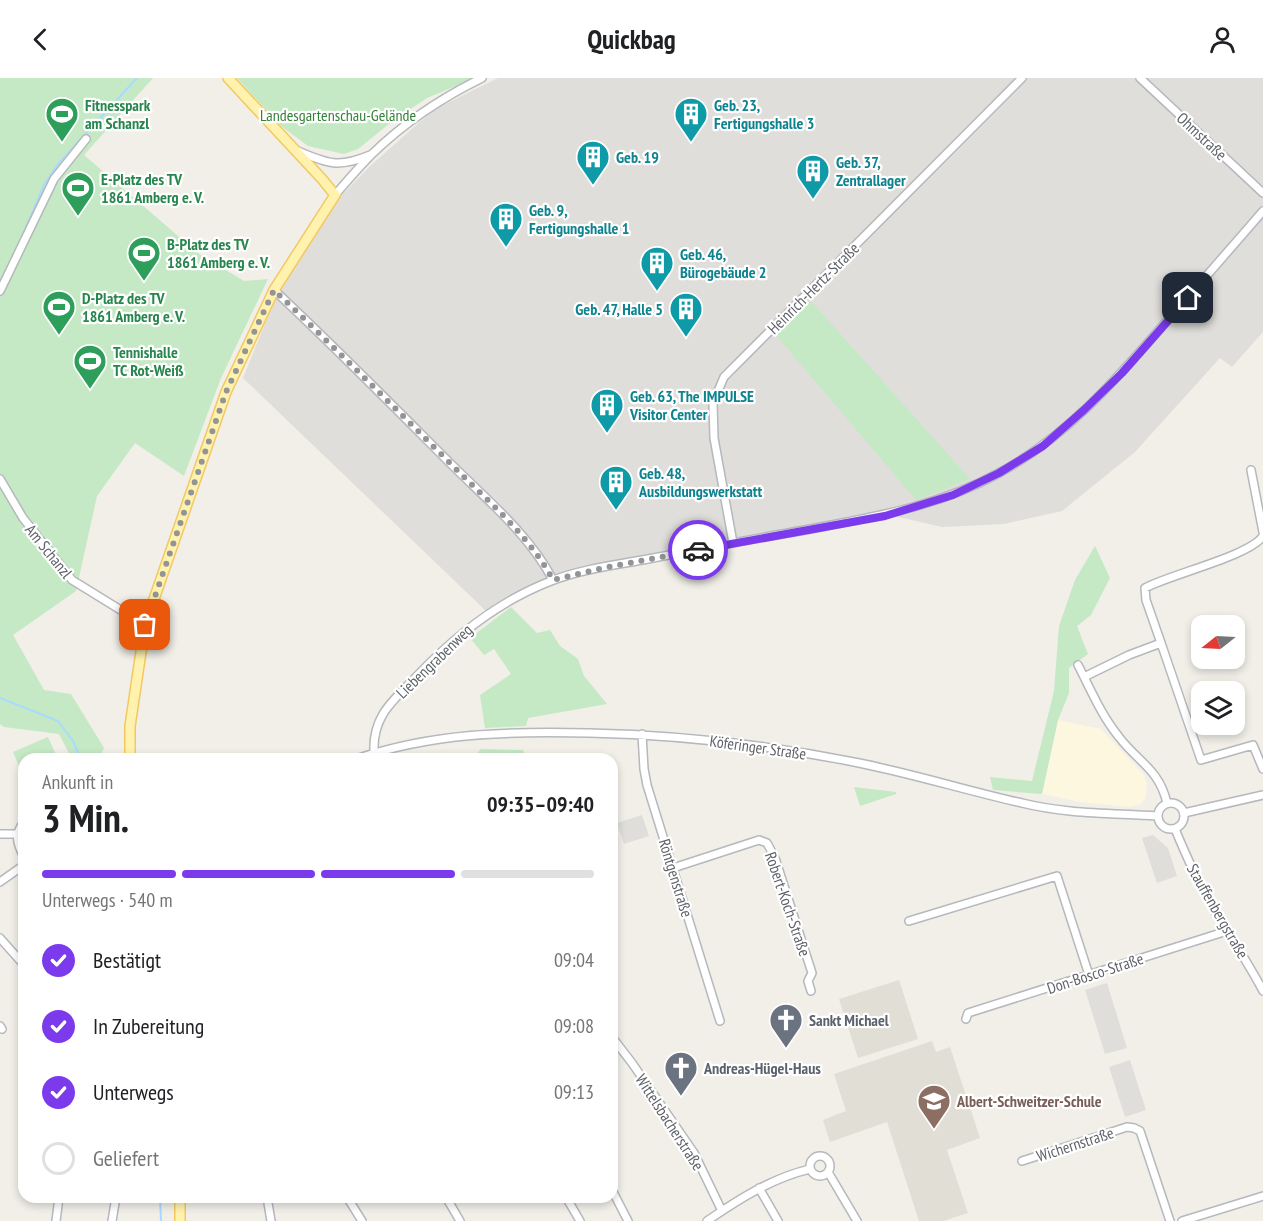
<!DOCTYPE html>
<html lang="de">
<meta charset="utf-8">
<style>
body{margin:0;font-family:"PT Sans Narrow",sans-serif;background:#f6f6f6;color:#202124;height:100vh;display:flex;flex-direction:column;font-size:22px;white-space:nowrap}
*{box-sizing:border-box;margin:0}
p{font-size:20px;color:#757577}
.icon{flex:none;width:33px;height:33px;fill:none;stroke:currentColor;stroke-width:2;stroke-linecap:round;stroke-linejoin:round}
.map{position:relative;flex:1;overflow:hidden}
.details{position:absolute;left:18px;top:675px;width:600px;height:450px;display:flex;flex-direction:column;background:#fff;border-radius:18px;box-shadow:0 3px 9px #0003}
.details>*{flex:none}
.needle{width:39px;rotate:252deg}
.controls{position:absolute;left:1191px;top:537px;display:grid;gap:12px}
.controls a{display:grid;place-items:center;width:54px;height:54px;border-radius:12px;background:#fff;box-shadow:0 3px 9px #0003;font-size:30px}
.pin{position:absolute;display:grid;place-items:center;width:51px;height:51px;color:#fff;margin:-26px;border-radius:12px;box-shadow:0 3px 9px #0006}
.courier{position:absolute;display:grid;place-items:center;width:60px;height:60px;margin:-30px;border:4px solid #7c3aed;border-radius:50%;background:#fff;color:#222;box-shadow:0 2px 8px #0007}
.overview em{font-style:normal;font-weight:700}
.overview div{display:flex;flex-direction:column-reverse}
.overview{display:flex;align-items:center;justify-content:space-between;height:102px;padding:0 24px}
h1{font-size:39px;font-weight:700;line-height:45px}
.bar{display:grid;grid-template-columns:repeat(4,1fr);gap:9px 6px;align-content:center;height:72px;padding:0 24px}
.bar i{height:8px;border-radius:4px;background:#e0e0e0}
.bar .current{background:#7c3aed}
.bar p{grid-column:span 4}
ol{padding:0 24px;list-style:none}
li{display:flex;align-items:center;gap:18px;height:66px}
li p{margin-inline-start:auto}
li .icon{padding:6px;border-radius:50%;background:#7c3aed;color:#fff;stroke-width:4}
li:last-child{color:#757577}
li i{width:33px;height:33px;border:3px solid #e0e0e0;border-radius:50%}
header{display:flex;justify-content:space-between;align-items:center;height:78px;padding:0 24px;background:#fff;font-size:27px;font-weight:700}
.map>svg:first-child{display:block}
.commercial{fill:#fef7e0}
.industrial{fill:#e0deda}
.education{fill:#e1ded6}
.green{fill:#c5e8c5}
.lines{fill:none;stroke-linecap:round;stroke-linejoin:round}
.stream{stroke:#aadaff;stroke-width:2}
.minor-casing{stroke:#b5b8bc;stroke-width:10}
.major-casing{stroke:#f2c960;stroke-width:12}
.minor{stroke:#fff;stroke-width:7}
.major{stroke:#fff2af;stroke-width:9}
.done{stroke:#929495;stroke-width:6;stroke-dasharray:0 10.8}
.route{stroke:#7c3aed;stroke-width:8}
.labels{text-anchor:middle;stroke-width:4.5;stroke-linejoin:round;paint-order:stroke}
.leisure-label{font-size:16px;font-weight:bold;fill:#27864d;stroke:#fff;text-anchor:start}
.culture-label{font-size:16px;font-weight:bold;fill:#0d838f;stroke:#fff;text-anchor:start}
.park-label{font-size:16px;fill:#348238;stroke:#fff}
.street-label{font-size:16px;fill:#5f6368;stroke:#fff}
.worship-label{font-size:16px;font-weight:bold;fill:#5b616d;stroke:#fff;text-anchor:start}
.education-label{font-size:16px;font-weight:bold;fill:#785e54;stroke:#fff;text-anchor:start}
</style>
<header><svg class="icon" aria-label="back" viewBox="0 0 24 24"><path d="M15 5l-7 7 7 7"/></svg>Quickbag<svg class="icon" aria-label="person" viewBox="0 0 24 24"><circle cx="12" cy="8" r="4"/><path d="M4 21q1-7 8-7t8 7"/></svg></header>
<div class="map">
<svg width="1263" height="1143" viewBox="0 0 1263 1143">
<rect width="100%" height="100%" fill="#f1efe8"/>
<path class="commercial" d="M1058,642L1101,651L1144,697L1147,707L1145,721L1141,726L1129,729L1081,724L1042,716Z"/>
<path class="industrial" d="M498,0H1263V254L1232,289L1220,280L1135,374L1062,433L1004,446L942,449L881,435L553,497L486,533L243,300L278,213L340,119L368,90L433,32Z
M642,737L649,758L624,766L617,745Z
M1153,757L1168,770L1177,798L1157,805L1142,760Z
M1107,905L1127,970L1105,976L1085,912Z
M1130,982L1146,1032L1125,1039L1109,989Z"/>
<path class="education" d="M899,902L918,961L858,980L839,921Z
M932,963L936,974L950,969L980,1060L947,1072L968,1135L943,1143H919L887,1044L830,1064L823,1042L846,1033L834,996Z"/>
<path class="green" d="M0,0H153L84,77L199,176L244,203L268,201L221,300L184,398L135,365L97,418L76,513L13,557L44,612L71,616L104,670L99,681H72L59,656L4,649L0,646Z
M237,0H475L427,20L394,42L358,71L344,76L308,68L281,48Z
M811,223L970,401L916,422L775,256Z
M1095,468L1110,500L1091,537L1077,548L1088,576L1069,590V615L1058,642L1042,716L993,712L990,699L1032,703L1054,613L1059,548L1075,502Z
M511,529L537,555L550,552L560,568L578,581L584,598L607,626L528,640L526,648L485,650L480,617L511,596L494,571L484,577L470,560Z
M48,659L58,681H24V700L13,674Z
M481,671L523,672L526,681H472Z
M854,709L896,714V716L860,728Z"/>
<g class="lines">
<path class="stream" d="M22,159L44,107L58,86L137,0
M0,205L15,175
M0,620L58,643L73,663L81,681
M160,1119L161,1143"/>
<g class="minor-casing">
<path id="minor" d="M1140,0L1263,115
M298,73C328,86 339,90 370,77
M335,117C347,103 359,89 372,76C404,45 443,19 482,0
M274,212C334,268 392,327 450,385C486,421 529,456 553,502
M0,213L54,101L86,61
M1251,392L1263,454
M0,401L23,440L72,502L145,547
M733,465L714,360L713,325L724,299L1022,0
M1161,565L1146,522L1145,510C1171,496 1250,478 1263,458
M1078,587C1091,612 1101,637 1119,659C1138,684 1159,691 1167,725
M1084,599L1129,577L1161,565L1201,682L1253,667L1263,691
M642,656L644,691L647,707L720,943
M374,675C372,637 394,622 418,597C456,557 499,523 551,503C581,491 616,487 648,481C700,471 752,461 805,452C873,439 937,429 999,395C1066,359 1116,302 1165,245C1198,208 1230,171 1263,133
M356,681C432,655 509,653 589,655C680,657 770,667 859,685C914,696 968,713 1022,725C1066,736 1112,735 1157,738
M1158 738a13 13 0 1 1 26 0a13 13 0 1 1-26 0Z
M1184,735L1263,717
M24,744C14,756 17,766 24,779
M1175,751C1185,775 1195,799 1209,822C1226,853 1247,882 1263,913
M0,756H24
M673,790L759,762L767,765L775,780L812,895L808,903L811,913
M0,804L24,787
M909,843L1057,798L1089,897
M0,860L24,887
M966,941L968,935L1227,853
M0,948L2,951
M612,959L632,985L694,1075L722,1133
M810 1088a10 10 0 1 1 20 0a10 10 0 1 1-20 0Z
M1022,1083L1127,1049L1134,1050L1140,1053L1170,1143
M828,1094L857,1143
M759,1110L778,1143
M612,1112L628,1143
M267,1119L271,1143
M347,1119L362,1143
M446,1119L460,1143
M566,1119L580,1143
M56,1143L59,1119
M112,1143L116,1119
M707,1143C739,1121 772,1100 810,1091
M1182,1143L1263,1118"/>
</g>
<g class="major-casing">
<path id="major" d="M130,681V648L145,547L226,314L274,212L335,117L322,101L228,0
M180,1119V1143"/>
</g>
<use href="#minor" class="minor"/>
<use href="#major" class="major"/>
</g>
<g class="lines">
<path class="done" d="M145,547L226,314L274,212C336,271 396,331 457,392C491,426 530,459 553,502L603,490L698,472"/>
<path class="route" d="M698,472L885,438L953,417L999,395L1043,368L1084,332L1122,295L1188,220"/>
</g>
<defs>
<g id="stadium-pin" transform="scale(1.725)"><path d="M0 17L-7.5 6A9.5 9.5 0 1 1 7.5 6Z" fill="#2e9e5b" stroke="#fff"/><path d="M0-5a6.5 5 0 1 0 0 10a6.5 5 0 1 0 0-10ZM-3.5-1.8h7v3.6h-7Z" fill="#fff"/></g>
<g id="building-pin" transform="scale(1.725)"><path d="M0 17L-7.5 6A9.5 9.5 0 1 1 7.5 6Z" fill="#0f9aa8" stroke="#fff"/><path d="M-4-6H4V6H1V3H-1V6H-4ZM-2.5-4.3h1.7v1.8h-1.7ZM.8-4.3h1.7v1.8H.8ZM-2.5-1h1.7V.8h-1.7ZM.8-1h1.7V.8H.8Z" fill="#fff"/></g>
<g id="church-pin" transform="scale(1.725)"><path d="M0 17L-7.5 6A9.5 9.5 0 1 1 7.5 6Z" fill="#6b7280" stroke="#fff"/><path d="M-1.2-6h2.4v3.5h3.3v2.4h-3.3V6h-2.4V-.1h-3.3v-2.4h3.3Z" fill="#fff"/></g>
<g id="school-pin" transform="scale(1.725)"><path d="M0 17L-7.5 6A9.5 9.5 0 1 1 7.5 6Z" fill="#8d6e63" stroke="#fff"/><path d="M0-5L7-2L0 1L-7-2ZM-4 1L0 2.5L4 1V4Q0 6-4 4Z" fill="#fff"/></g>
</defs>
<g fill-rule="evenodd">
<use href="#stadium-pin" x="62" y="36"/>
<use href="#building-pin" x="691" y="36"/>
<use href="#building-pin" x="593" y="79"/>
<use href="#building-pin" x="813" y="93"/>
<use href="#stadium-pin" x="78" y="110"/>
<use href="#building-pin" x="506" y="141"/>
<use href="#stadium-pin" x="144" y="175"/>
<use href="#building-pin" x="657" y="185"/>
<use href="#stadium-pin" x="59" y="229"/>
<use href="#building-pin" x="686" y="231"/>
<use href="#stadium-pin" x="90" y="283"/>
<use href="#building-pin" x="607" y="327"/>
<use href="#building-pin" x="616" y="404"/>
<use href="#church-pin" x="786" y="942"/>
<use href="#church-pin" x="681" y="990"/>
<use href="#school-pin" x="934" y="1023"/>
</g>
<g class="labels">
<g class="leisure-label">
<text x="85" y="33">Fitnesspark<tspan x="85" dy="18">am Schanzl</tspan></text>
<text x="101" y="107">E-Platz des TV<tspan x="101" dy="18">1861 Amberg e. V.</tspan></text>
<text x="167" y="172">B-Platz des TV<tspan x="167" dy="18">1861 Amberg e. V.</tspan></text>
<text x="82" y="226">D-Platz des TV<tspan x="82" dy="18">1861 Amberg e. V.</tspan></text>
<text x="113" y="280">Tennishalle<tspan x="113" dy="18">TC Rot-Weiß</tspan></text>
</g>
<g class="culture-label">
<text x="714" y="33">Geb. 23,<tspan x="714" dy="18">Fertigungshalle 3</tspan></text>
<text x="616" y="85">Geb. 19</text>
<text x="836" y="90">Geb. 37,<tspan x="836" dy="18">Zentrallager</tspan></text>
<text x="529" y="138">Geb. 9,<tspan x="529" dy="18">Fertigungshalle 1</tspan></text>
<text x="680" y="182">Geb. 46,<tspan x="680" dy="18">Bürogebäude 2</tspan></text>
<text x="663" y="237" text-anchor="end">Geb. 47, Halle 5</text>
<text x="630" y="324">Geb. 63, The IMPULSE<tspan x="630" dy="18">Visitor Center</tspan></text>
<text x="639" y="401">Geb. 48,<tspan x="639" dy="18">Ausbildungswerkstatt</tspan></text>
</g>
<g class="park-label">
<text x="338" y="43">Landesgartenschau-Gelände</text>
</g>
<g class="street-label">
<text transform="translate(1202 58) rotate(43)" y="6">Ohmstraße</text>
<text transform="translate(813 210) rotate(-45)" y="6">Heinrich-Hertz-Straße</text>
<text transform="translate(49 473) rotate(51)" y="6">Am Schanzl</text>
<text transform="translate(434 583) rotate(-44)" y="6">Liebengrabenweg</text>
<text transform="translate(758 669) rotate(8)" y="6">Köferinger Straße</text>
<text transform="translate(676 800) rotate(73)" y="6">Röntgenstraße</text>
<text transform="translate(788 826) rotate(71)" y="6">Robert-Koch-Straße</text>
<text transform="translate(1218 833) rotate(60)" y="6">Stauffenbergstraße</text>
<text transform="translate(1095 895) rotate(-18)" y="6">Don-Bosco-Straße</text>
<text transform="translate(670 1044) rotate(57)" y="6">Wittelsbacherstraße</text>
<text transform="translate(1075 1066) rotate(-18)" y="6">Wichernstraße</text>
</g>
<g class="worship-label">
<text x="809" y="948">Sankt Michael</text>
<text x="704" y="996">Andreas-Hügel-Haus</text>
</g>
<g class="education-label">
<text x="957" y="1029">Albert-Schweitzer-Schule</text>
</g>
</g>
</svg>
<div class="controls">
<a><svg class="needle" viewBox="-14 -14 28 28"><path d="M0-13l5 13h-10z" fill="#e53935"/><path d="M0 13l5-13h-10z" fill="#757577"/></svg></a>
<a><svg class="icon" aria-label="layers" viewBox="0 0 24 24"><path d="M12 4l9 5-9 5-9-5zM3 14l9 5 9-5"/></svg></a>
</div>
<div class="pin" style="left:145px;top:547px;background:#ea580c"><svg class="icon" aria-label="bag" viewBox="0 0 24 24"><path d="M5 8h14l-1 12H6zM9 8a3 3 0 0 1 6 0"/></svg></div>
<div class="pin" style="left:1188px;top:220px;background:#1f2937"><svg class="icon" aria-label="home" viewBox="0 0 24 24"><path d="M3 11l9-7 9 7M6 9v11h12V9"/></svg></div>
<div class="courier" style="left:698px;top:472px"><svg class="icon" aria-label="car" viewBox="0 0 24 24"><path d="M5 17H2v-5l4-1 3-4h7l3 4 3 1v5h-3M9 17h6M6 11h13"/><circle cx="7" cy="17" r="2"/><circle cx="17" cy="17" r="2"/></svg></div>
<section class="details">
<div class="overview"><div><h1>3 Min.</h1><p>Ankunft in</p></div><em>09:35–09:40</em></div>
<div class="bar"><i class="current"></i><i class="current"></i><i class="current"></i><i></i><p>Unterwegs · 540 m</p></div>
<ol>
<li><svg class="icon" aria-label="check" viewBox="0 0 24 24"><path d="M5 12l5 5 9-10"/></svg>Bestätigt<p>09:04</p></li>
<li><svg class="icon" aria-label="check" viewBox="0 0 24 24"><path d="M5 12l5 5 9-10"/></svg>In Zubereitung<p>09:08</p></li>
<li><svg class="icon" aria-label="check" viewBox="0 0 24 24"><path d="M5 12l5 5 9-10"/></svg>Unterwegs<p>09:13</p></li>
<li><i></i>Geliefert</li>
</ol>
</section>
</div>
